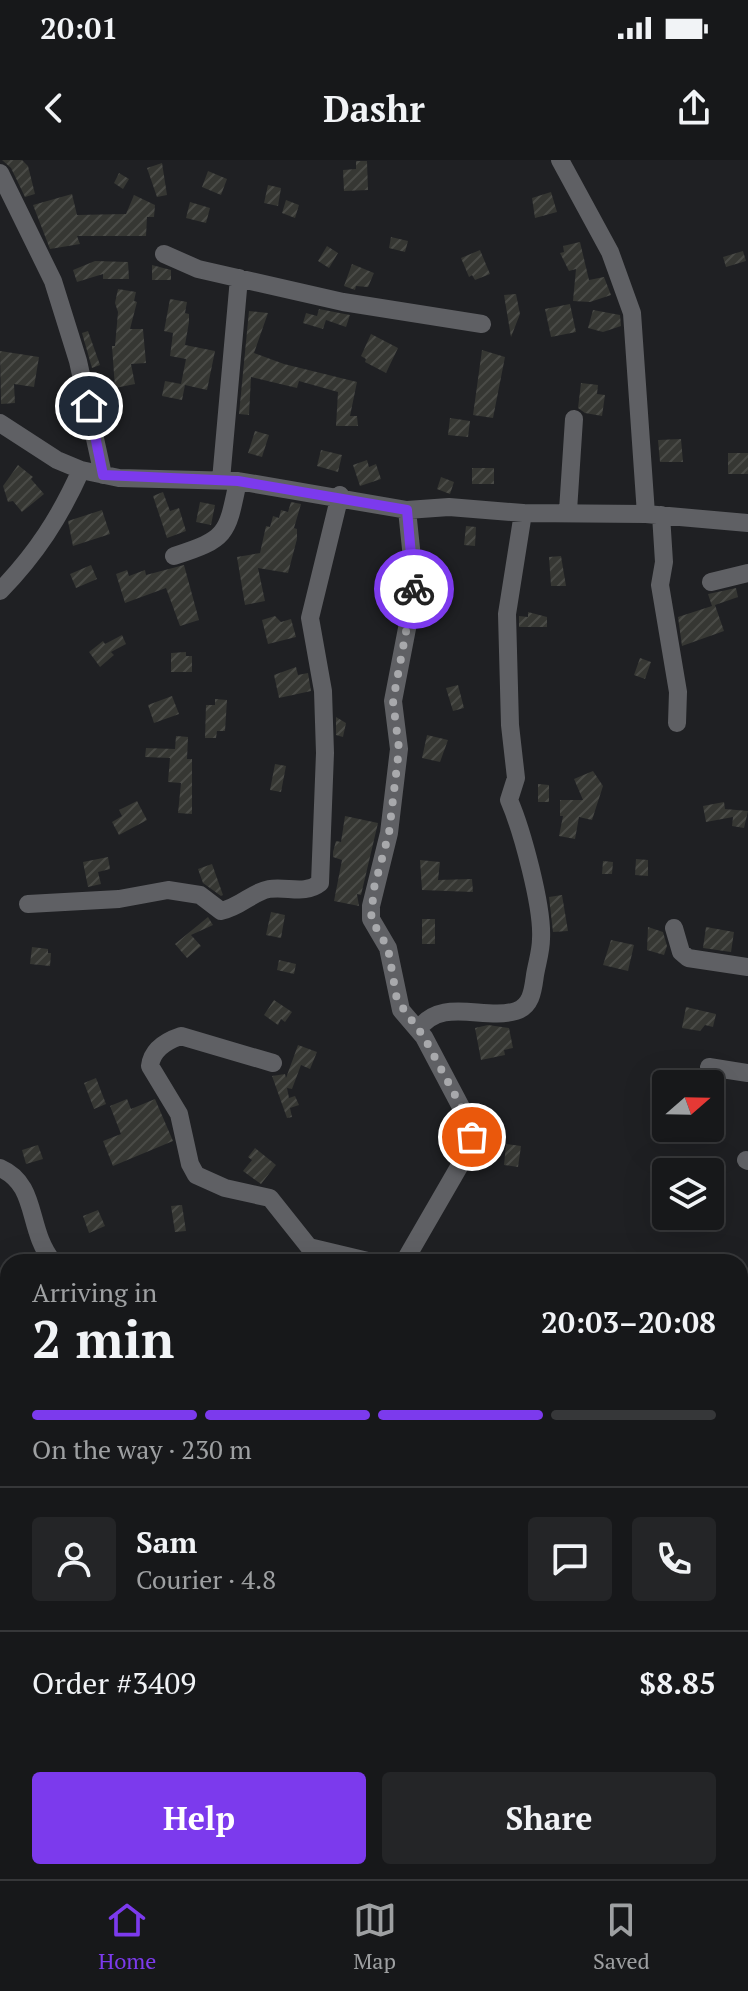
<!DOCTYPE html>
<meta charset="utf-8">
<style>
body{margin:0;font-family:"PT Serif",serif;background:#242527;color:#f1f3f6;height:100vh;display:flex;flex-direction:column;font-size:30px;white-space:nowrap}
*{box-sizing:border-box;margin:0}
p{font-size:26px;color:#9ea0a2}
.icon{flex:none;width:44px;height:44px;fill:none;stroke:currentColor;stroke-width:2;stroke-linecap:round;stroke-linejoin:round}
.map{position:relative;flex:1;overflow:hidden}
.side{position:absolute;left:0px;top:1094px;width:748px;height:626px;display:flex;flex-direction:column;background:#17181a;border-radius:24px 24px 0 0;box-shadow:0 8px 32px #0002,0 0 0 2px #363739}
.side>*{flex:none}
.needle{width:52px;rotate:70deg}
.tools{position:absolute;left:652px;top:910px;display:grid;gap:16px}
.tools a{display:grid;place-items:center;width:72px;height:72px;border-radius:8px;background:#17181a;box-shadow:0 8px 32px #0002,0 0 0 2px #363739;font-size:40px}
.pin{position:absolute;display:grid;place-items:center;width:68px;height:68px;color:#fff;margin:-34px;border:4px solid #fff;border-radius:50%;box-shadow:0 2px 8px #0007}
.courier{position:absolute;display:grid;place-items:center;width:80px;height:80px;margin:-40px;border:6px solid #7c3aed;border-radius:50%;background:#fff;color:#222;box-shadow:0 2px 10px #0007}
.summary em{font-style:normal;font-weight:600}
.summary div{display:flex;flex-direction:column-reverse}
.summary{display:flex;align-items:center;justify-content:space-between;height:136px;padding:0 32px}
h1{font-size:52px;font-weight:600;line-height:60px}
.bar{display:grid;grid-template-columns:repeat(4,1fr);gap:12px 8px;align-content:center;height:96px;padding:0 32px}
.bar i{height:10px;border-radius:6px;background:#363739}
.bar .active{background:#7c3aed}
.bar p{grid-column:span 4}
.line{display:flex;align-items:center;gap:20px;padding:0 32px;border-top:2px solid #363739}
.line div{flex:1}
.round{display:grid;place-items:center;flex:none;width:84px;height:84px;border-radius:8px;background:#242527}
.action{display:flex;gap:16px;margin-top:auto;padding:16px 32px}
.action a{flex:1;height:92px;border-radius:8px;background:#7c3aed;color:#fff;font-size:32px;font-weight:600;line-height:92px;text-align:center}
.action a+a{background:#242527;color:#f1f3f6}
.status{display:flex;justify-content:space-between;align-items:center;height:56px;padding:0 40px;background:#17181a;direction:ltr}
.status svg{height:22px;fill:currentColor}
header{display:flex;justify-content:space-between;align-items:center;height:104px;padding:0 32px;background:#17181a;font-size:36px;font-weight:600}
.tabs{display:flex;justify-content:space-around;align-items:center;height:112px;border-top:2px solid #363739;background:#17181a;font-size:22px;color:#9ea0a2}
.tabs a{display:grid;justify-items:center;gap:4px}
.tabs .active{color:#7c3aed}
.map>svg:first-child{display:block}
.building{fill:url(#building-hatch)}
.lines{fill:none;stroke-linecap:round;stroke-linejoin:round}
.minor{stroke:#5f6064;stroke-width:18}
.done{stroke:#a8a9ac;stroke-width:8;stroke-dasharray:0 14.4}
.route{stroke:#7c3aed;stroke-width:10}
</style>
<div class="status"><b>20:01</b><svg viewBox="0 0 49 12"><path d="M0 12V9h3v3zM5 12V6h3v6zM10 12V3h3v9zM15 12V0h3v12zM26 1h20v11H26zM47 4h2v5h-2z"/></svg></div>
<header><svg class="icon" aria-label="back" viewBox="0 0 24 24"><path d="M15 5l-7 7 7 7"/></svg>Dashr<svg class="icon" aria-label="share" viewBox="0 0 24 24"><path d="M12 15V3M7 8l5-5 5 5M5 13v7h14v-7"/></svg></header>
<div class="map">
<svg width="748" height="1719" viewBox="0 0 748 1719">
<defs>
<pattern id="building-hatch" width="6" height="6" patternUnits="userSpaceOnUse" patternTransform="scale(2)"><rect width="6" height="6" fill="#363733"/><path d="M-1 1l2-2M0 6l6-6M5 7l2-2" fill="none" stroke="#4a4b47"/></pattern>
</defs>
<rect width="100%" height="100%" fill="#1f2023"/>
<path class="building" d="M2,0H22L28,6L35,34L25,37L11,8Z
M356,1H367L368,30L344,31L343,10L356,9Z
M162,3L167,35L157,37L147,8Z
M208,11L227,19L221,35L202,27Z
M119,13L129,19L123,29L114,23Z
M268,25L281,28L278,46L264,43Z
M551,32L557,52L535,58L532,38Z
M72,34L77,55L126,54L134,35L155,45L154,57H147L146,76H77L80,84L50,89L33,45Z
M286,40L299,45L295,58L282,53Z
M190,42L210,48L206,63L186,58Z
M391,77L408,81L405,92L389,88Z
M580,82L589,120L604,117L611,135L590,142L573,141L576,109L569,111L560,93L564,92L563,86Z
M327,86L338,93L329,108L318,101Z
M480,90L490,114L475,120L472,115L469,117L461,98Z
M743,91L746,101L726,107L723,97Z
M95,101L128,102L129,119H103V114L77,122L73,110Z
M352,104L374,113L368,127L356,126L355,130L344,126Z
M152,105L171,110V120H152Z
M118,129L136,132L134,141L137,142L130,169H143L146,203L131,204L135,224L115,228L112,186H115L118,152L115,143Z
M516,134L520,154L511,177L504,135Z
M170,139L187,142L185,153L189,154V162L185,185L215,191L207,230L185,225L182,240L162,236L165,221L181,224L186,199L170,196L173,173L164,171Z
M570,144L576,172L551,177L545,149Z
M319,149L350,155L346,167L326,160L323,169L303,163L306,153L317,156Z
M593,150L620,155L621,166L603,172L588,168Z
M249,151L268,153L254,193L284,204L357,222L350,256H357L358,266H336L338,232L299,221L297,228L251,217L249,255L239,254Z
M88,171L100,205L92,208L82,173Z
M371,174L398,188L386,213L365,202L366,199L361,196Z
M482,190L505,197L493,258L473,255Z
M0,191L39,197L34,227L14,224L15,243L1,244Z
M581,223L598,225L597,234L605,235L602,256L585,253L578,248Z
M450,258L470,261L468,277L448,275Z
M255,271L269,275L262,297L248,293Z
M681,279L683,302H660L658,280Z
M321,290L342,295L338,312L317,306Z
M728,293H748V314H728Z
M367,300L369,307L376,304L381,319L360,326L353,305Z
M18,305L33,317L31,319L44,334L22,352L13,341L8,342L3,326Z
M472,308H494V324H472Z
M441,317L454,322L450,334L437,329Z
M163,332L170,351L179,348L186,371L167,378L153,336Z
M200,342L215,345L211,365L196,362Z
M291,342L301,344L294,368L297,369V379L288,413L258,408L265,441L245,445L237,397L260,393L266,366L270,367L273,356L279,358L281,350L288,352Z
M102,350L110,374L73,386L68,361Z
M466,366L476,367L475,386L464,385Z
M561,396L566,426H551L549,397Z
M91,405L97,419L76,428L70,414Z
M184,405L199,460L180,466L166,428L125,443L116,414L127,410L129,416L145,410L146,415Z
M736,428L738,437L715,445L724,471L682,486L678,457L712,446L708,434Z
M528,452L547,457V467H519V456L528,457Z
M275,456L281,462L291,459L296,477L268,484L262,460Z
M122,475L126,484L111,492L114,495L100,507L89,492L103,481L105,484Z
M186,492V496H192V512H171V493Z
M640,498L651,502L645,519L634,515Z
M296,507L298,515L308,513L311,531L279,538L274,515Z
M458,525L464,548L453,551L446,528Z
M172,536L179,554L154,563L148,545Z
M215,539L227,540L225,571H217L216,578H205L206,545H215Z
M336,557L346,563L343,577L336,575Z
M427,575L448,580L440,602L422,598Z
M176,576L188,577L187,599H192V654L178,653L181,623L168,622L170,598L145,597L146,588L175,589Z
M275,604L286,606L281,632L270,630Z
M593,611L603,626L592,660L579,657L575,679L559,676L563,656H560V640H583L574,619Z
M538,624L549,625V642H538Z
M137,641L147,660L119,675L112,662L122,656L119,650Z
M724,642L725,649L748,651L744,668L732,666L733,657L706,662L703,646Z
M345,656L378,663L361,735L357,734L359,746L334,741L342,700L333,697V692L336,681L341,682Z
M108,697L110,709L98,712L101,724L88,727L83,702Z
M636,699L648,700V716L635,715Z
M420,700L440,702L438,720L472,719L473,732L422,730Z
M603,701L613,702L612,714H602Z
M212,704L223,735L221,736L203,723L198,709Z
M562,735L568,771L553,772L549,737Z
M271,752L285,755L281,778L266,775Z
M208,757L213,765L191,775L201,786L187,798L175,784Z
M422,759H435V784H422Z
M648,767L663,772L667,786L664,795L647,790Z
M706,767L734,772L731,792L703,788Z
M611,780L634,785L628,811L603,805Z
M32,787L48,789V793H51L50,806L30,804Z
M279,800L296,804L294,814L277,810Z
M274,840L292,852L285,862L281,859L278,865L264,855Z
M686,847L716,854L713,867L705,865L700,871L682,868Z
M488,865L509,868L513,888L504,890L505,895L481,900L475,868Z
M298,885L317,892L310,909L301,905L292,929L287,928L289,938L295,936L299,945L290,948L292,957L287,958L272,916L285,914L286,918Z
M96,918L106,944L94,949L84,923Z
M127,939L131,949L155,939L173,981L113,1006L103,981L121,974L110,946Z
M506,984L521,986L518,1007L504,1005Z
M38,985L43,999L26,1004L22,990Z
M255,988L276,1005L261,1024L243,1011L252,1000L248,997Z
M182,1045L186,1071L175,1072L171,1046Z
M98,1050L105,1066L89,1073L83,1056Z"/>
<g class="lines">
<path class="minor" d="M560,0L610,92L632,153L646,354
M0,13L53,121L78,201L103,315
M164,94L198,109L343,142L482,164
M0,263L57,300L81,310L119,318L238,321L407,350L449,347L523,353L646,354L748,363
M221,320L239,118
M568,351L574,259
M661,355L664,402L660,425L678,532L677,563
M174,396C227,379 227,375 238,321
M711,422L748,413
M0,431C36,394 60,357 81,310
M28,744L119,739L168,730L200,735L221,751C241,747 252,732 269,729C287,726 305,735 320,723L325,593L323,531L310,458L340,335
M674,768L681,792L688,798L748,807
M418,870C441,836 484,861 516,851C532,846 533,829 535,815C537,803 541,791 541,779C543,747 522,670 509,640L516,618L510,565L507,454L523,353
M273,903L181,876C166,881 152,889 150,906L179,954L190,1004L196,1015L225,1028L270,1038L309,1087L372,1102
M709,907L748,913
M746,1000L748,1001
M0,1008C39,1025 26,1069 53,1102
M404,1102L467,993L472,968L424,877L401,850L388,788L371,759V746L389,673L399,589L393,541L415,427L407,350
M740,1176H748
M0,1183L8,1177
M0,1473L8,1474
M0,1596L8,1593
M740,1596L748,1594
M619,1719L624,1712"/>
</g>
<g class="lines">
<path class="done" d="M414,429L393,541L399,589L389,673L374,728L371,759L388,788L397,840L424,877L464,952L472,977"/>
<path class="route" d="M89,246L103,315L238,321L407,350L414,429"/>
</g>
</svg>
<div class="tools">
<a><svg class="needle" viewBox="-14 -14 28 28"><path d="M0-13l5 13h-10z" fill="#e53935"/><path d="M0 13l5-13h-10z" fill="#9ea0a2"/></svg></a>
<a><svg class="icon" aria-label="layers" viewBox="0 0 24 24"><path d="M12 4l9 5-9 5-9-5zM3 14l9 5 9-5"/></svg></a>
</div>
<div class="pin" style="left:472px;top:977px;background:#ea580c"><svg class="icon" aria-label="bag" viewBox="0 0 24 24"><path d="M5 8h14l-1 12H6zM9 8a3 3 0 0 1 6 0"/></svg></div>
<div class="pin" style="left:89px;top:246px;background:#1f2937"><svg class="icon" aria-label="home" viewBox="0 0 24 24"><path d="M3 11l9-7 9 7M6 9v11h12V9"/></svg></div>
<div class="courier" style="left:414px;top:429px"><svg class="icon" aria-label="bike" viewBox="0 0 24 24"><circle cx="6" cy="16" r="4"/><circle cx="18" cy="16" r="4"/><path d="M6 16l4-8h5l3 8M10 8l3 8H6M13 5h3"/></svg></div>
<section class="side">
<div class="summary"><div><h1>2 min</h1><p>Arriving in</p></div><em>20:03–20:08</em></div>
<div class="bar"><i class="active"></i><i class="active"></i><i class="active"></i><i></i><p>On the way · 230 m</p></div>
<div class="line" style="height:144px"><a class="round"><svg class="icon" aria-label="person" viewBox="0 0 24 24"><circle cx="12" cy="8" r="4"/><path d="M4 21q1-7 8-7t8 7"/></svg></a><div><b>Sam</b><p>Courier · 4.8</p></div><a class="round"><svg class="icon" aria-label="chat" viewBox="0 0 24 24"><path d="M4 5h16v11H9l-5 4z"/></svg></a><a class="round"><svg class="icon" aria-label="phone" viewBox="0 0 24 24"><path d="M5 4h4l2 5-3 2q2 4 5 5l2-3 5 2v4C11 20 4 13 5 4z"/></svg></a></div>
<div class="line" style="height:104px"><div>Order #3409</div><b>$8.85</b></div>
<div class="action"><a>Help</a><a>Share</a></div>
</section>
</div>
<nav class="tabs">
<a class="active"><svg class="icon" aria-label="home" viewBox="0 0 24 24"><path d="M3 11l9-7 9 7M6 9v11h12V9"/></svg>Home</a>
<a><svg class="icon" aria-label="map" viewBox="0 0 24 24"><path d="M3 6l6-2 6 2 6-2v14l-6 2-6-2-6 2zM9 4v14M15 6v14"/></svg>Map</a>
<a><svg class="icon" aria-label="saved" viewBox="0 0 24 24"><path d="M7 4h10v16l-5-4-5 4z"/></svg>Saved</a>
</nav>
